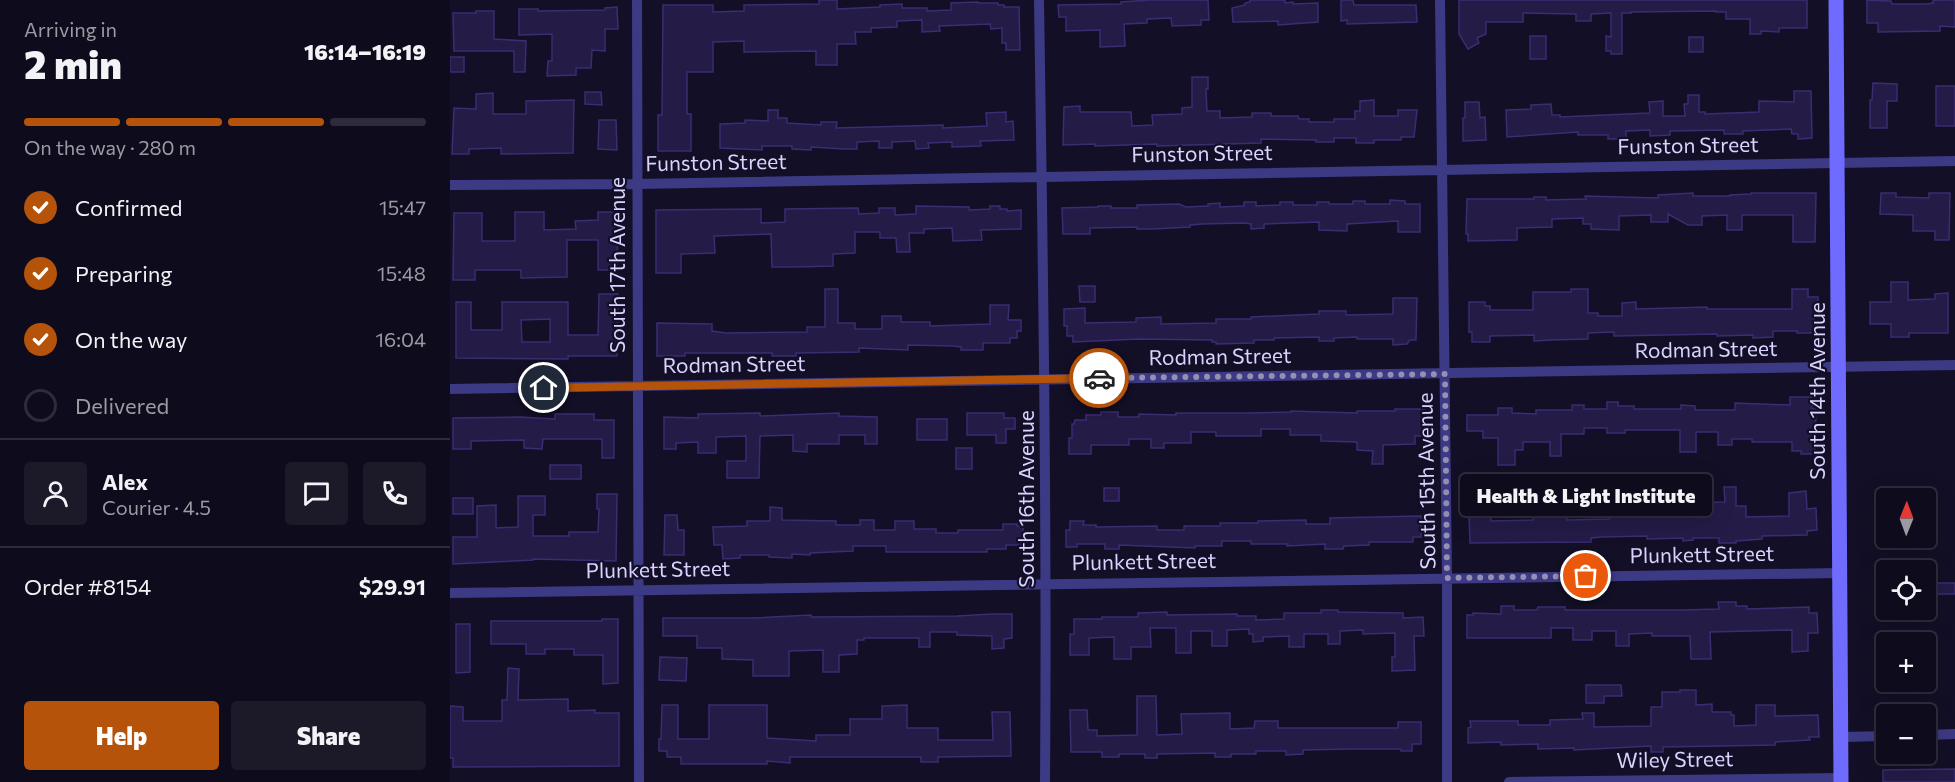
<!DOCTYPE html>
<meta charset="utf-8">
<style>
body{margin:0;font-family:Commissioner,sans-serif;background:#1c1929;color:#f1f3f6;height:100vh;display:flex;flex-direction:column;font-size:22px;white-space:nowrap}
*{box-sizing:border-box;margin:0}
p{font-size:20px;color:#9b9ba3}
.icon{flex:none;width:33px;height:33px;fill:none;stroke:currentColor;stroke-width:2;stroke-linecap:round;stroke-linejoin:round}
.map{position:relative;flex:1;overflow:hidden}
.side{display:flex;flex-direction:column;background:#0e0b1c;width:450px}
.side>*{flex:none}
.needle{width:39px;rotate:1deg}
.fabs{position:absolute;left:1426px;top:488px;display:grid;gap:12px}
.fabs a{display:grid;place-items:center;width:60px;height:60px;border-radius:6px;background:#0e0b1c;box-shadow:0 6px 24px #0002,0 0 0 2px #2e2b3b;font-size:30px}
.pin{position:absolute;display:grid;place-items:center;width:51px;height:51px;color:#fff;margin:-26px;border:3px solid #fff;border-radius:50%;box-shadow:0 2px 6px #0007}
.courier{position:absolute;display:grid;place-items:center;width:60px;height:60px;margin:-30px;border:4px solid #b45309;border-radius:50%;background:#fff;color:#222;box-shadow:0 2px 8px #0007}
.bubble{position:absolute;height:42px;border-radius:6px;background:#0e0b1c;box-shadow:0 6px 24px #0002,0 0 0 2px #2e2b3b;font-size:20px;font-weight:800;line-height:42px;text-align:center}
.headline em{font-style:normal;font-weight:800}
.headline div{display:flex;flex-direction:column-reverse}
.headline{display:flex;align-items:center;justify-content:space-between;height:102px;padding:0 24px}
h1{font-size:39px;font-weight:800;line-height:45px}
.bar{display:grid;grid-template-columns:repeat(4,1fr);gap:9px 6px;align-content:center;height:72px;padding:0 24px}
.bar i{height:8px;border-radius:4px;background:#2e2b3b}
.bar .current{background:#b45309}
.bar p{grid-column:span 4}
.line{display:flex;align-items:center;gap:15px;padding:0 24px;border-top:2px solid #2e2b3b}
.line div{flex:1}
.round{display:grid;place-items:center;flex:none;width:63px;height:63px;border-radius:6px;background:#1c1929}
ol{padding:0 24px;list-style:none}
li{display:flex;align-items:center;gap:18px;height:66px}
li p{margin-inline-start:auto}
li .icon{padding:6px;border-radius:50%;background:#b45309;color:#fff;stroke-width:4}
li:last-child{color:#9b9ba3}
li i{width:33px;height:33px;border:3px solid #2e2b3b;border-radius:50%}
.primary-button{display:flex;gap:12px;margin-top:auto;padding:12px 24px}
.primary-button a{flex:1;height:69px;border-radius:6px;background:#b45309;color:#fff;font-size:24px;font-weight:800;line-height:69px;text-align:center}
.primary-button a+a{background:#1c1929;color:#f1f3f6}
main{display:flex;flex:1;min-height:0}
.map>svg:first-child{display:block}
.building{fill:#241b47;stroke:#3b2d73;stroke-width:1.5;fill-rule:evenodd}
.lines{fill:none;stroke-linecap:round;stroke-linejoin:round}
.street{stroke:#3d3a85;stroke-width:10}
.secondary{stroke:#6f6bff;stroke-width:15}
.done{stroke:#948fb3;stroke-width:6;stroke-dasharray:0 10.8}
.route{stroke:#b45309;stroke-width:8}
.labels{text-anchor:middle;stroke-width:4.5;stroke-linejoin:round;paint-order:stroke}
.street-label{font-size:21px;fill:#d9d4ff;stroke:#130f26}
</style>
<main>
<section class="side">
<div class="headline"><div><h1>2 min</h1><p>Arriving in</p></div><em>16:14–16:19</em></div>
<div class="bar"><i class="current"></i><i class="current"></i><i class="current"></i><i></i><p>On the way · 280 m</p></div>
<ol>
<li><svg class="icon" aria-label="check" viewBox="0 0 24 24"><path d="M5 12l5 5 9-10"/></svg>Confirmed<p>15:47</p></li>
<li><svg class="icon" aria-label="check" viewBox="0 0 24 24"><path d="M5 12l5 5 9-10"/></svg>Preparing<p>15:48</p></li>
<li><svg class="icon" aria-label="check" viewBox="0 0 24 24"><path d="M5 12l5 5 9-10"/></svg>On the way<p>16:04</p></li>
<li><i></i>Delivered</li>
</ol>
<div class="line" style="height:108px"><a class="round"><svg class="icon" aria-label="person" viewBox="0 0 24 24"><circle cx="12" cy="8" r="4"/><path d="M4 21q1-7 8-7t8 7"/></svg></a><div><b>Alex</b><p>Courier · 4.5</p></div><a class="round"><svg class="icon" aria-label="chat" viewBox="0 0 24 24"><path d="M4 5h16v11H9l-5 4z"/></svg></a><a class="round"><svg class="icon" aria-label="phone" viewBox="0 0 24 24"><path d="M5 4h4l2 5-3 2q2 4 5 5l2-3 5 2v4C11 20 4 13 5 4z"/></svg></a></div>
<div class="line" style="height:78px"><div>Order #8154</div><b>$29.91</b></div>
<div class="primary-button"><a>Help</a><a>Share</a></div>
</section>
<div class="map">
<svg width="1505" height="782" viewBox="0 0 1505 782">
<rect width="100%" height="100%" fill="#130f26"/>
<path class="building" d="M369,0H387V9L430,7V5L452,4V8H477V11L501,10V3L528,2V3H548V5H554V7H569L570,50H556V43H552V28L541,29L540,24L489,26L490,31L472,32V20L447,21V27L421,28V32H405L406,44H387V65H366V51L294,52V41L263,42V72H237V114H241V151H208V115H212L213,5H263V12L294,11V5L369,4Z
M699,0H758L759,20H751V25L722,26L721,18L697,19V23L674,24L675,46L650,47V30L616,31V17H609L608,5L671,4V2Z
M800,0H835V3L843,2V4L868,3V22L828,25V21L783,22L782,8L795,5V3L800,2Z
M891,0H903L904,5H966L967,22L897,24V20L891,21Z
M1009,0H1357V28H1329V32L1311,31V34H1300V19H1276V12H1266V11L1181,12V13H1172V54H1161V51H1156V36L1161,37V13L1141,14V21H1126V14L1073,13V22H1036V34L1027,38L1029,43L1018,49L1009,34Z
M1417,0L1441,1L1442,4H1477L1483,3V1L1486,0H1505V27L1490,26V31L1428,32V23H1417Z
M167,7L168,29H155V51L142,50L141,68H126V75L97,76L98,61H102V34L69,35V9H88V11L155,10V8Z
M26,11H44V39L76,41L75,72H64V51H4L3,13H26Z
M1080,36H1096V59H1080Z
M1239,37H1253V52H1239Z
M0,57H14V72H0Z
M742,77H758V89H756L757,111H770V118L802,117V113H821V116H848L849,119H859V122H884V119H905V111H910V101L924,100V116H948V110H967L964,137H951V140H924V143H906V138H884V142H866V140L811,139V143L742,145L707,146V144L645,146V144L613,145L614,107L630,106V112H681L682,126L703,125L702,115L732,114V108L742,107Z
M1423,83L1447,84V101H1437V128H1420V100H1422Z
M1486,86H1505V126H1486Z
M1344,91H1361L1362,138L1348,139V134H1342L1341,129L1293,131V134H1274V130L1220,131V135L1200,136V130L1176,131V139H1158V135H1128V132L1057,137L1056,110L1081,109V105L1101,104L1102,115H1110V117L1200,113L1199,102L1213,101V116H1235L1234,104H1238V95H1249V112H1255V114L1309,112V101L1344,102Z
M135,92H151L152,105L135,104Z
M43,93V114H76V101L124,100L123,153L51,154V148L19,149V154H2L4,108L26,109V94Z
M1015,102H1029L1030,118L1035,117L1036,140L1013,141V118H1015Z
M318,110H328V118H337V123L371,125V122H387L386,128L493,125V128L537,126L536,113L556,112V122L563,121L564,140L530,141L531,146L502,147V142L478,143L479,148L466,149L465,141L442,142V148H429V141L407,142V149H394L361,147V150L342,149V146H312V150L270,148V124L295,123V120L318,121Z
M149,120H166L167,150L148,149Z
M1243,193V196H1280V195L1301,194V193H1366L1365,242H1343V215H1292V230H1277V215L1252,216V225H1238L1218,214V222H1201V215L1169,216V230L1141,229V224H1133V218L1102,219V227L1067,228V240L1018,241V234H1016L1017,199H1084V197H1096V200L1136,199L1135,196L1208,198V195Z
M1431,193H1446V197L1479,198V193H1500L1499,240H1485V231H1463V215L1430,214Z
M940,200L955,201V204H970V232H948V221L897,224V231L869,230V222L814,224V228L801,229V224L794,223L752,224L740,225V227L703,229H687V227L640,228V234H613L612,208L648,207V206H661V208H687V205L729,204L736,207L758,206V204L770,203V207L794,206V202H806V206L830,205V202H843V205H867V202H879V204H903V201H915V204H940Z
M466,206L519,207V210L540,209V206H550V209H557V211L571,210V229L531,230L532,240L503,241L502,228L474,229V233H459L460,252H447L446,238H430V232H405V253L383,254V266L345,267H322L321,234L264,236L265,253L231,254V273H206V210L311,209V223L335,222V209L408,208L409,214L429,213V208H445V215L466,214Z
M65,212H94V230L126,229L125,221L148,220V212H168L167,270H148V240H117V277L71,278V270H25V280H3L4,213H32V241H65Z
M1441,282H1458V300L1485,299V294L1498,293V333H1459V337H1441V324H1420V302H1441Z
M629,286H645V302H630Z
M375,289H388V323H405V329H432V316H451V322H480V326L540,324V305H559L558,320H571V331H567V338H560V343H533V350H511V347L503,346L458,345V350L409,348V352L346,353V356H322V353H235V356H207V323L262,324V331L276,333L357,332V327H375Z
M1121,289H1138V313H1148V316H1172V303L1186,302V309L1257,307V309H1342V289H1358V297H1368V317H1364V333H1347V331H1323V337L1303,338V335L1267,336V334L1164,336V332L1138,333V339L1101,340L1084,341V335L1040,336V342H1022V332H1019V302H1035V306H1040V310H1083V292H1121Z
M149,294H168L167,356H118V359L6,358V302H21V330H52V302H118V335H148ZM100,319V342H72L71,320Z
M943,298H967L966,340H960L957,344L943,345V339H907V337L884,338V341H869V337L824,338V340H804V343L766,344V342H762V340L689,339L623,342V336H617V326H614V309L635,308V323L686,322V318L711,317V324L766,323V319H801V317L869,314V311H896V315L943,314Z
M1340,397H1362V409H1366L1365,454H1351V451H1342V442H1302V439H1282V445H1268V432H1246V452H1230V430H1175V433H1157V428H1134V434H1111V456H1100V442H1073V450H1065V465H1048V438H1033V431H1017V415H1048V408H1062V413L1086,414V410H1122V405H1134V409H1157V402H1168V406H1184V409H1231V405L1245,406V410H1285V403L1340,405Z
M945,409H975L976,436H965V444L933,445V464H922L923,451L907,450V442L871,441V435H840V429H811V436H766V432H741V443H714V448H701V439H679V445H641V454H619V438H622V424H624L625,420H636V415H651V412H668V417H689V414L726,415V413H798L841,412V411L907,413V411H945Z
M310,413V416L389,413V416L427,417V444H415V435H389V444H357V452L343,451V435L310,436L309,478H277V461H296V436L266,437V453H248V442L226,443V449H214V417L248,418V414Z
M517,413H554V418H565V429H556V443H546V435H517Z
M105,414H144V420H164V458H152V439H93L92,449L74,448V440L21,441V449H3V418L69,417L105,419Z
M467,419H497V440H467Z
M506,448H522V469H506Z
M100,465H131V479H100Z
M1274,487H1286V506H1296V517L1339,516V493L1356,491L1357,509L1366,508L1367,530L1357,531V535L1312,536V539L1286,541V543H1269V538H1243V540L1233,541V538L1197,539V536L1152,537L1141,538V542L1020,543L1019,515H1041V521L1083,520V513L1114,512V515H1117V520L1159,519V517L1165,516L1164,498L1177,497V503L1189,502V508L1237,507L1236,503L1275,502Z
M654,488H669V501H654Z
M147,494H167L166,561L83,559V560L3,564V537H27V506L46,505V528L68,527V496H95V515H83V536H119V532H148L149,509H147Z
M3,498H23V514H3Z
M320,507L332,508V520L386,521V525H410V520H424V530H445V521H464V529H486V533H508V530H553V524H567V526H573V545H556V549H537V552H436V546H403V551L360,553V555L342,554V558L319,557V555H290V558L273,559L272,545H264L263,527L297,526V521H320Z
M215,515H227L228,530H234V555H214Z
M971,516V537H963V542H919V545L894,546L893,549H875V544L837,546L838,544H801V541H772V546H745V548L669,545V549H655V544H627V547H616V530H620V521H634L633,525H646V527L707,526V530H734V526H770V523H808V521L856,520V524H880V518Z
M1480,583H1505V594H1480Z
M1268,602H1286V606H1297V609L1359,607V613H1367L1368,633H1358V651L1342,652V630L1260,632L1261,659H1241L1240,636H1202V633L1179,634V646H1166V631H1142V640H1123V628H1101V638H1017V615H1023V613L1051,614V606H1064V610H1087L1088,607H1115V610H1233L1269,609Z
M871,610H888V612L953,613V618L973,617L974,636H964L965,670L942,671V657H945V633L913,634V630L890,631V644H878V634H854V647H839V636L813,637V641L803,642V634H799V629L777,630V646H762V631H741V653H726V628H700L701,647H681V659H664V637L639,638V655H620V634H624V619H652V617H688V613L717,612V615L787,614V616H806V620L834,619V613H871Z
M542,614H562V638L554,639V648L542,649V636L507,635V632H480V647H469V638H414V640H407V654L389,655V672H373V650L339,651V676H303V660L272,659V648H247V636H213V618H303L361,615V617L507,616Z
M152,619H168V683L153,684V655H124V649H95V654H76V644H41V621H152Z
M6,624H20V672L6,673Z
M210,657L237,658L236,681L209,680Z
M58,668L69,669L68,700L118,699V711L145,710V713H169V766L3,767V758H0V706L13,707V721H52V700H57Z
M1136,685H1171L1172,696H1154V703H1136Z
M1230,690H1246V705L1262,704V712H1281V715H1284V726L1306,725V705H1325V716L1368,715L1369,737H1359L1360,740L1325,742V745L1213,747V752H1201V746L1124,750V748L1088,749V744L1051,745V742L1018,743V728L1021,727L1020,721H1068V725H1100V720L1133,719L1132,713H1144V727L1201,726V707H1212V692H1230Z
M687,696H706L707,735L732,734L731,714L780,713V729L804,728L805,721H828V728H948V722H971V744H962V751H951V749H900L853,750V754L836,755V751H806V754H781V757H765V753L707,754V758H695V754H669V757H652V752H621L620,710H637L638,730H647V736L687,735Z
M212,705H228V739H259V705H317V738L366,741V735H400V719H432V706L457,705V728H488V740H543L542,712H560L561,756L488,757V762H471V757H340V763L317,761V764H231V757H217V751H209V739H211Z
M1505,769V782H1433V770Z"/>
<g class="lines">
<path class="street" d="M187,0L189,782
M589,0C593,261 597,521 595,782
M990,0L997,578V782
M0,185L188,184L1505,161
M0,389L1505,365
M0,593L1389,573
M1476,735L1505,734
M1391,737L1437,736
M1059,782L1391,778"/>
<path class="secondary" d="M1386,0L1391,782"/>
</g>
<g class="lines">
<path class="done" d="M649,378L995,374L997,578L1136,576"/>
<path class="route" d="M94,388L649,378"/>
</g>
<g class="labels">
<g class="street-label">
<text transform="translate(1238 146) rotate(-1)" y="7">Funston Street</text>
<text transform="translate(752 154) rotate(-1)" y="7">Funston Street</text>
<text transform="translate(266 163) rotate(-1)" y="7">Funston Street</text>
<text transform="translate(168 265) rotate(-90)" y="7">South 17th Avenue</text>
<text transform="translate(1256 350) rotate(-1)" y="7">Rodman Street</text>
<text transform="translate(770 357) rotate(-1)" y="7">Rodman Street</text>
<text transform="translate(284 365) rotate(-1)" y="7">Rodman Street</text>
<text transform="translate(1368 391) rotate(-90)" y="7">South 14th Avenue</text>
<text transform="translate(977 481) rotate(-91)" y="7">South 15th Avenue</text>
<text transform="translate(577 499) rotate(-90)" y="7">South 16th Avenue</text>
<text transform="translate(1252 555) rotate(-1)" y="7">Plunkett Street</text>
<text transform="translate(694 562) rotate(-1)" y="7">Plunkett Street</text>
<text transform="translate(208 570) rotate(-1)" y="7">Plunkett Street</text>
<text transform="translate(1225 760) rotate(-1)" y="7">Wiley Street</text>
</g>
</g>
</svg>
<div class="fabs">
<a><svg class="needle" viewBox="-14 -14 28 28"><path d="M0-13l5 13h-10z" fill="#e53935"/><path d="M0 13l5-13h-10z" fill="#9b9ba3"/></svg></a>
<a><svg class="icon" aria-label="locate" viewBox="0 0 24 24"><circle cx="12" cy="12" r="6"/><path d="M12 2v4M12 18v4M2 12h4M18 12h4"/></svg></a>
<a>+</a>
<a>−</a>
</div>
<div class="pin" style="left:1136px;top:576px;background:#ea580c"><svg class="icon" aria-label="bag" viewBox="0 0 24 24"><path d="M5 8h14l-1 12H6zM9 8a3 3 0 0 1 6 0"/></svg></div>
<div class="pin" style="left:94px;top:388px;background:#1f2937"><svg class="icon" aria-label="home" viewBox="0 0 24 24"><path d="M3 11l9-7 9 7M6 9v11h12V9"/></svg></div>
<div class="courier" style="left:649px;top:378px"><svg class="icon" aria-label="car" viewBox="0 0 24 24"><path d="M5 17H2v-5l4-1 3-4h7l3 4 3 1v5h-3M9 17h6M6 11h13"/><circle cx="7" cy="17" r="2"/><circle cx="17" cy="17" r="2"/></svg></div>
<div class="bubble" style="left:1010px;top:474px;width:252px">Health &amp; Light Institute</div>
</div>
</main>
